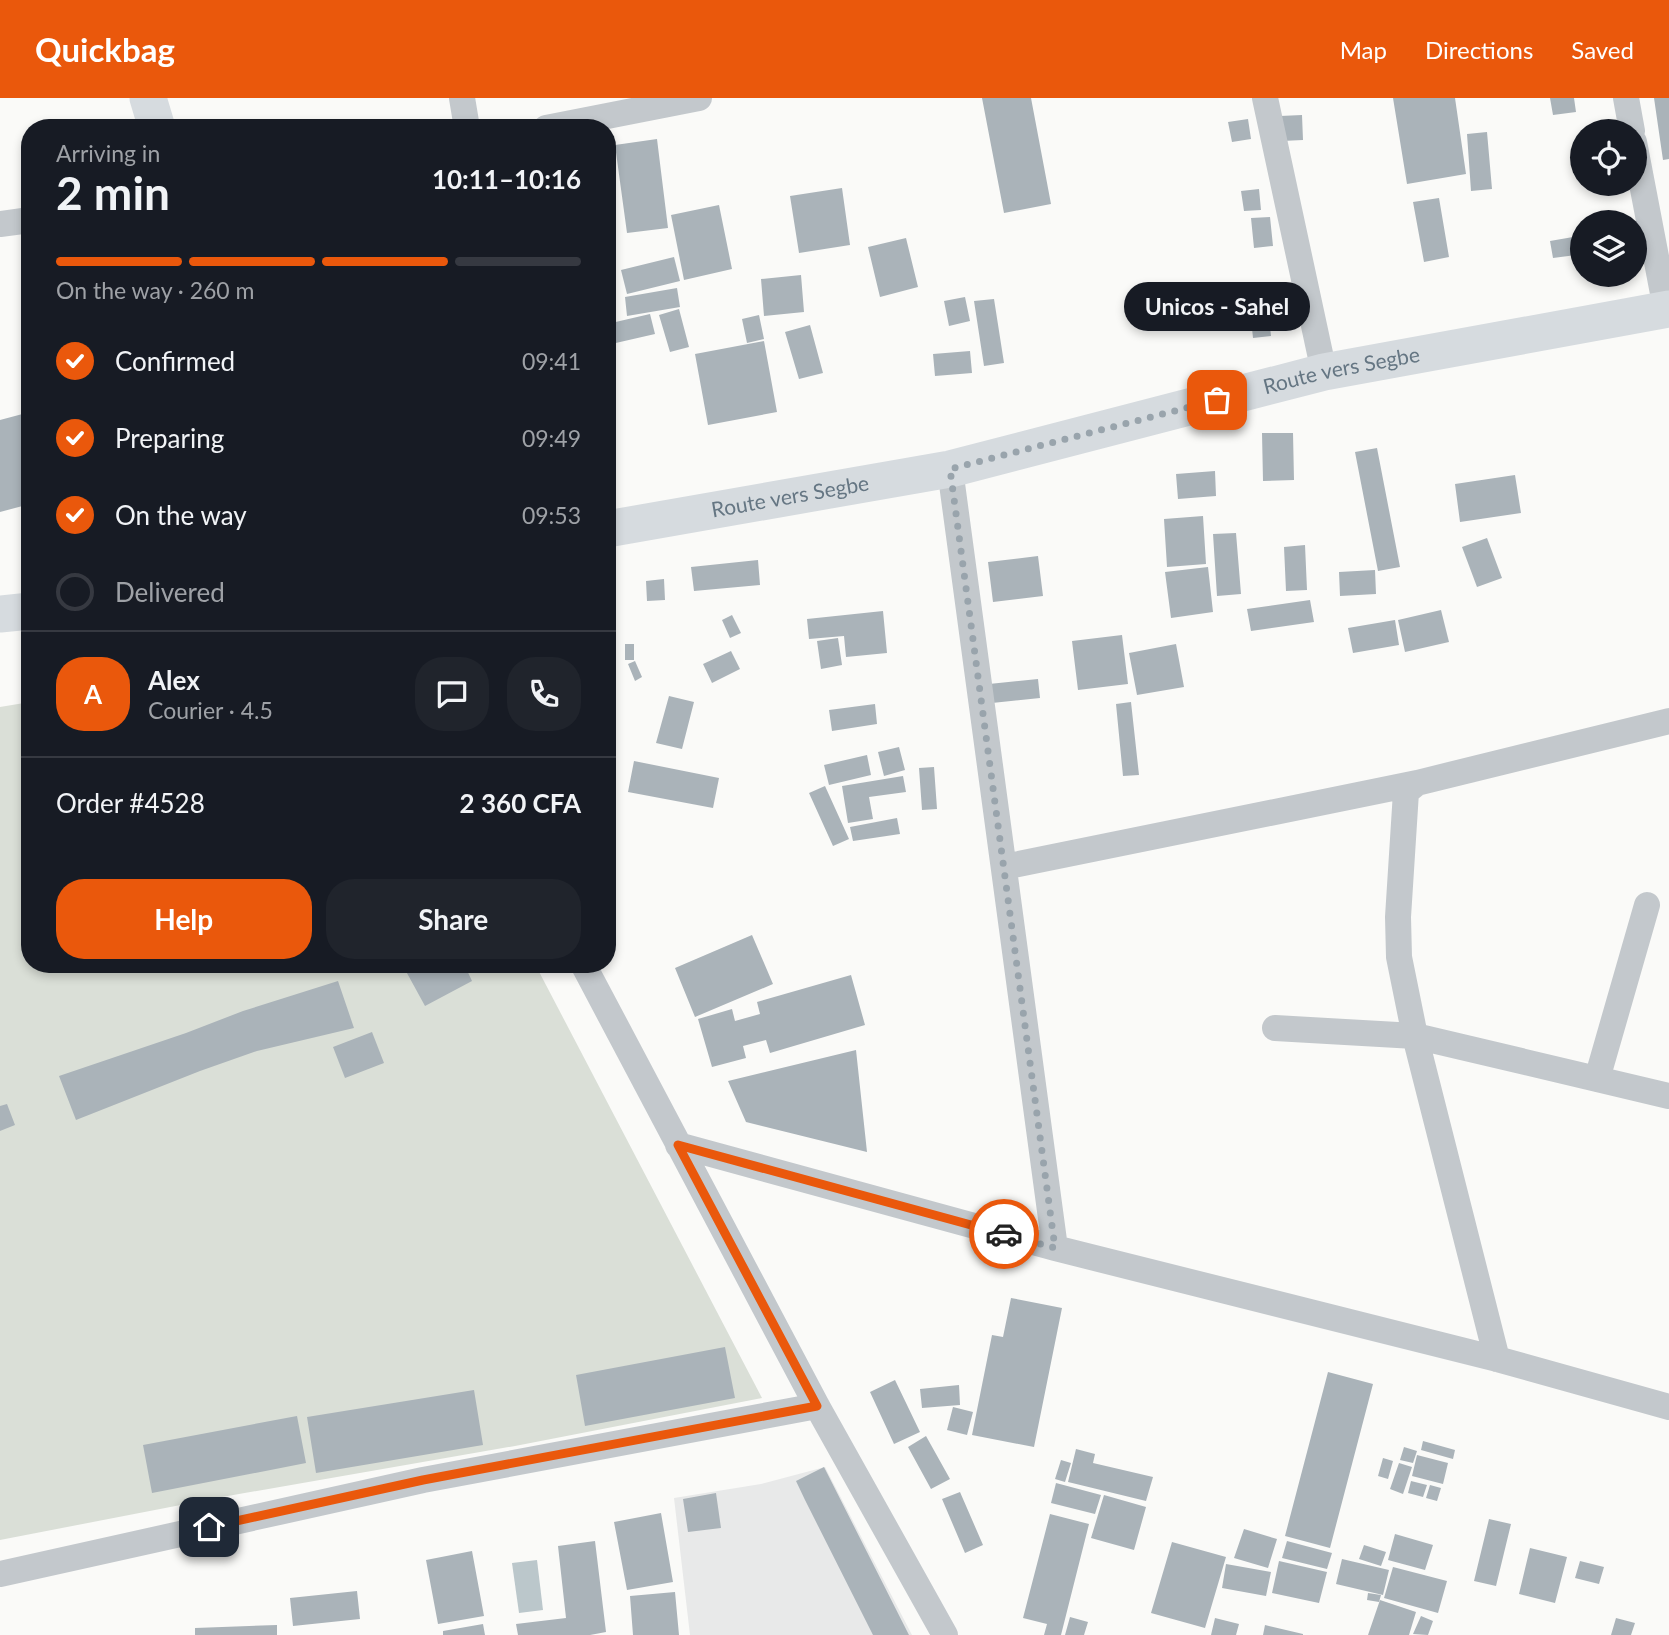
<!DOCTYPE html>
<meta charset="utf-8">
<style>
body{margin:0;font-family:Lato,sans-serif;background:#20242c;color:#f1f3f6;height:100vh;display:flex;flex-direction:column;font-size:26px;white-space:nowrap}
*{box-sizing:border-box;margin:0}
p{font-size:23px;color:#9ea1a6}
.icon{flex:none;width:38px;height:38px;fill:none;stroke:currentColor;stroke-width:2;stroke-linecap:round;stroke-linejoin:round}
.map{position:relative;flex:1;overflow:hidden}
.drawer{position:absolute;left:21px;top:21px;width:595px;height:854px;display:flex;flex-direction:column;background:#171b24;border-radius:28px;box-shadow:0 4px 10px #0003}
.drawer>*{flex:none}
.controls{position:absolute;left:1570px;top:21px;display:grid;gap:14px}
.controls a{display:grid;place-items:center;width:77px;height:77px;border-radius:50%;background:#171b24;box-shadow:0 4px 10px #0003;font-size:35px}
.pin{position:absolute;display:grid;place-items:center;width:60px;height:60px;color:#fff;margin:-30px;border-radius:14px;box-shadow:0 4px 10px #0006}
.courier{position:absolute;display:grid;place-items:center;width:70px;height:70px;margin:-35px;border:5px solid #ea580c;border-radius:50%;background:#fff;color:#222;box-shadow:0 2px 9px #0007}
.bubble{position:absolute;height:49px;border-radius:24px;background:#171b24;box-shadow:0 4px 10px #0003;font-size:23px;font-weight:700;line-height:49px;text-align:center}
.overview em{font-style:normal;font-weight:700}
.overview div{display:flex;flex-direction:column-reverse}
.overview{display:flex;align-items:center;justify-content:space-between;height:119px;padding:0 35px}
h1{font-size:46px;font-weight:700;line-height:52px}
.bar{display:grid;grid-template-columns:repeat(4,1fr);gap:10px 7px;align-content:center;height:84px;padding:0 35px}
.bar i{height:9px;border-radius:5px;background:#363941}
.bar .active{background:#ea580c}
.bar p{grid-column:span 4}
.line{display:flex;align-items:center;gap:18px;padding:0 35px;border-top:2px solid #363941}
.line div{flex:1}
.round{display:grid;place-items:center;flex:none;width:74px;height:74px;border-radius:28px;background:#20242c}
ol{padding:0 35px;list-style:none}
li{display:flex;align-items:center;gap:21px;height:77px}
li p{margin-inline-start:auto}
li .icon{padding:7px;border-radius:50%;background:#ea580c;color:#fff;stroke-width:4}
li:last-child{color:#9ea1a6}
li i{width:38px;height:38px;border:4px solid #363941;border-radius:50%}
.cta{display:flex;gap:14px;margin-top:auto;padding:14px 35px}
.cta a{flex:1;height:80px;border-radius:28px;background:#ea580c;color:#fff;font-size:28px;font-weight:700;line-height:80px;text-align:center}
.cta a+a{background:#20242c;color:#f1f3f6}
header{display:flex;align-items:center;gap:42px;box-sizing:border-box;height:98px;padding:0 35px;background:#ea580c;color:#fff}
header strong{font-size:33px}
nav{display:flex;gap:38px;margin-inline-start:auto;font-size:24px}
.map>svg:first-child{display:block}
.built{fill:#e8e9e9}
.green{fill:#dadfd7}
.water{fill:#bbc7cb}
.building{fill:#aab3b9}
.lines{fill:none;stroke-linecap:round;stroke-linejoin:round}
.street{stroke:#c3c8cc;stroke-width:26}
.secondary{stroke:#d6dbdf;stroke-width:37}
.done{stroke:#99a4ac;stroke-width:7;stroke-dasharray:0 12.6}
.route{stroke:#ea580c;stroke-width:9}
.labels{text-anchor:middle;stroke-width:7;stroke-linejoin:round;paint-order:stroke}
.street-label{font-size:21px;fill:#657683;stroke:#fff}
</style>
<header>
<strong>Quickbag</strong>
<nav><a>Map</a><a>Directions</a><a>Saved</a></nav>
</header>
<div class="map">
<svg width="1669" height="1537" viewBox="0 0 1669 1537">
<rect width="100%" height="100%" fill="#fafaf8"/>
<path class="built" d="M825,1369L912,1537H690L674,1400L761,1386Z"/>
<path class="green" d="M30,604V866H535L762,1300L515,1348L222,1399L0,1442V609Z"/>
<path class="water" d="M537,1462L543,1512L519,1515L512,1465Z"/>
<path class="building" d="M982,0H1031L1051,106L1004,115Z
M1393,0H1455L1466,76L1407,86Z
M1550,0H1574L1576,14L1553,17Z
M1654,0H1669V61L1663,62Z
M1302,17L1303,42L1282,43L1280,18Z
M1248,21L1251,41L1232,44L1228,24Z
M1487,34L1492,91L1471,93L1467,36Z
M657,41L668,130L627,135L615,47Z
M842,90L850,147L799,155L790,98Z
M1259,91L1261,112L1244,113L1241,93Z
M1439,100L1449,159L1424,164L1413,104Z
M719,107L732,171L684,182L671,117Z
M1270,119L1273,148L1254,150L1251,120Z
M1573,139L1576,157L1553,160L1550,143Z
M906,140L918,189L880,199L868,149Z
M674,159L680,183L627,196L621,172Z
M801,177L804,214L764,218L761,181Z
M677,190L680,209L627,218L625,199Z
M965,199L970,223L949,228L944,203Z
M994,201L1004,265L984,268L974,203Z
M679,211L689,249L670,254L659,217Z
M650,216L655,236L607,247V226Z
M759,217L764,241L747,245L742,221Z
M1269,219L1271,238L1253,240L1251,221Z
M810,227L823,275L799,281L785,234Z
M764,243L777,314L708,327L695,256Z
M970,253L972,275L935,278L933,256Z
M30,314V406L0,414V322Z
M1262,335H1293L1294,382L1263,383Z
M1377,350L1400,469L1378,473L1355,354Z
M1215,373L1216,398L1178,401L1176,376Z
M1515,377L1521,415L1460,424L1455,386Z
M1203,418L1206,466L1167,469L1164,421Z
M1236,435L1241,496L1217,498L1213,436Z
M1487,440L1502,480L1477,489L1462,449Z
M1305,447L1307,492L1286,493L1284,449Z
M1038,458L1043,498L993,504L988,464Z
M758,462L760,487L694,493L691,469Z
M1208,469L1213,514L1171,520L1165,474Z
M1375,472L1376,496L1340,498L1339,474Z
M664,481L665,502L647,503L646,483Z
M1310,502L1314,524L1251,533L1247,511Z
M1441,512L1449,544L1405,554L1398,522Z
M883,513L887,555L846,559L844,538L809,541L807,521Z
M732,517L741,535L730,540L722,522Z
M1395,522L1399,547L1353,555L1348,530Z
M1122,537L1128,586L1078,592L1072,543Z
M838,540L842,567L821,571L817,543Z
M625,546H634V562H625Z
M1176,546L1184,589L1137,597L1129,555Z
M731,553L740,571L712,585L703,566Z
M635,563L642,579L635,583L628,566Z
M1038,581L1040,600L992,605L989,586Z
M669,598L694,604L682,651L656,645Z
M1131,604L1139,677L1123,678L1116,606Z
M875,606L877,626L832,633L829,612Z
M899,649L905,672L884,678L878,654Z
M867,657L871,677L829,687L824,667Z
M634,663L719,680L713,710L628,694Z
M934,669L937,711L922,712L919,670Z
M903,678L906,694L869,699L873,721L848,725L842,688Z
M825,688L849,741L833,748L809,695Z
M897,720L900,736L853,743L850,729Z
M752,837L773,886L695,919L675,870Z
M402,866H464L472,883L425,908Z
M851,877L865,927L770,955L766,942L743,948L746,960L712,969L698,921L732,911L735,923L760,916L757,904Z
M338,883L354,930L257,953L200,973L76,1022L59,978L186,935L243,913Z
M372,934L384,965L345,980L333,949Z
M856,952L867,1054L746,1024L728,983Z
M7,1006L15,1027L0,1033V1008Z
M1011,1200L1062,1210L1034,1349L972,1337L992,1237L1003,1239Z
M725,1249L735,1300L585,1328L576,1277Z
M1328,1274L1373,1286L1330,1450L1285,1438Z
M895,1282L920,1334L894,1346L870,1294Z
M959,1287L960,1307L922,1310L920,1291Z
M474,1292L483,1347L316,1375L307,1319Z
M953,1309L973,1314L967,1337L947,1332Z
M297,1318L306,1365L152,1395L143,1347Z
M926,1338L950,1381L931,1391L908,1349Z
M1423,1343L1455,1352L1453,1361L1421,1352Z
M1404,1349L1417,1353L1413,1365L1400,1362Z
M1076,1351L1095,1356L1093,1365L1153,1379L1146,1403L1068,1384Z
M1417,1357L1448,1365L1443,1386L1412,1378Z
M1383,1360L1393,1363L1388,1381L1378,1378Z
M1061,1362L1071,1365L1065,1384L1055,1381Z
M1399,1365L1412,1369L1403,1396L1390,1391Z
M824,1369L909,1537H873L805,1402L796,1383Z
M1411,1383L1427,1387L1423,1399L1408,1395Z
M1056,1385L1101,1397L1095,1416L1051,1405Z
M1430,1387L1441,1390L1437,1403L1426,1400Z
M960,1394L983,1447L965,1455L942,1401Z
M716,1395L721,1430L688,1434L683,1401Z
M1104,1397L1146,1409L1134,1452L1091,1440Z
M661,1415L673,1484L627,1492L614,1424Z
M1050,1416L1089,1426L1061,1537H1044L1047,1526L1023,1520Z
M1489,1421L1511,1426L1496,1488L1474,1483Z
M1244,1431L1277,1441L1268,1470L1234,1460Z
M1395,1436L1433,1447L1425,1472L1388,1462Z
M595,1443L606,1534L590,1537H518L516,1526L566,1520L558,1448Z
M1287,1443L1332,1455L1327,1471L1282,1460Z
M1172,1444L1226,1459L1205,1530L1151,1515Z
M1364,1447L1386,1454L1381,1468L1359,1461Z
M1530,1450L1567,1459L1555,1505L1519,1496Z
M472,1453L484,1518L438,1526L426,1462Z
M1342,1461L1389,1472L1383,1497L1336,1486Z
M1279,1463L1327,1474L1319,1505L1272,1495Z
M1580,1463L1604,1469L1599,1486L1575,1480Z
M1226,1466L1271,1474L1266,1498L1222,1490Z
M1393,1469L1447,1483L1438,1515L1384,1500Z
M357,1493L360,1521L293,1528L290,1500Z
M675,1494L679,1537H633L630,1498Z
M1368,1495L1381,1497L1379,1504L1367,1502Z
M1380,1502L1416,1514L1409,1537H1368Z
M1421,1518L1433,1523L1428,1537L1413,1536Z
M1070,1519L1088,1524L1084,1537H1065Z
M1215,1520L1239,1526L1236,1537H1211Z
M1616,1520L1635,1525L1631,1537H1611Z
M483,1526L485,1537H443V1533Z
M277,1527V1537H195V1530Z
M1265,1527L1303,1536V1537H1263Z"/>
<g class="lines">
<path class="street" d="M462,0L467,30
M1265,0L1324,274
M1626,0L1632,33
M546,30L699,0
M1634,44L1666,211
M0,126L30,122
M950,371L1055,1150
M1417,685L1406,694L1398,819L1399,859L1415,938L1497,1261
M1004,769L1417,685L1669,623
M583,866L817,1308L945,1537
M1275,930L1415,938L1669,998
M1597,981L1647,807
M678,1047L1055,1150L1497,1261L1669,1309
M0,1476L423,1382L817,1308"/>
<g class="secondary">
<path d="M148,0L157,30"/>
<path id="s1" d="M607,431L950,371L1324,274L1669,211"/>
<path d="M0,516L30,513"/>
</g>
</g>
<g class="lines">
<path class="done" d="M1004,1136L1055,1150L950,371L1217,302"/>
<path class="route" d="M209,1429L423,1382L817,1308L678,1047L1004,1136"/>
</g>
<g class="labels">
<g class="street-label">
<text dy="7" stroke="none"><textPath href="#s1" startOffset="752">Route vers Segbe</textPath></text>
<text dy="7" stroke="none"><textPath href="#s1" startOffset="186">Route vers Segbe</textPath></text>
</g>
</g>
</svg>
<div class="controls">
<a><svg class="icon" aria-label="locate" viewBox="0 0 24 24"><circle cx="12" cy="12" r="6"/><path d="M12 2v4M12 18v4M2 12h4M18 12h4"/></svg></a>
<a><svg class="icon" aria-label="layers" viewBox="0 0 24 24"><path d="M12 4l9 5-9 5-9-5zM3 14l9 5 9-5"/></svg></a>
</div>
<div class="pin" style="left:1217px;top:302px;background:#ea580c"><svg class="icon" aria-label="bag" viewBox="0 0 24 24"><path d="M5 8h14l-1 12H6zM9 8a3 3 0 0 1 6 0"/></svg></div>
<div class="pin" style="left:209px;top:1429px;background:#1f2937"><svg class="icon" aria-label="home" viewBox="0 0 24 24"><path d="M3 11l9-7 9 7M6 9v11h12V9"/></svg></div>
<div class="courier" style="left:1004px;top:1136px"><svg class="icon" aria-label="car" viewBox="0 0 24 24"><path d="M5 17H2v-5l4-1 3-4h7l3 4 3 1v5h-3M9 17h6M6 11h13"/><circle cx="7" cy="17" r="2"/><circle cx="17" cy="17" r="2"/></svg></div>
<div class="bubble" style="left:1124px;top:184px;width:186px">Unicos - Sahel</div>
<section class="drawer">
<div class="overview"><div><h1>2 min</h1><p>Arriving in</p></div><em>10:11–10:16</em></div>
<div class="bar"><i class="active"></i><i class="active"></i><i class="active"></i><i></i><p>On the way · 260 m</p></div>
<ol>
<li><svg class="icon" aria-label="check" viewBox="0 0 24 24"><path d="M5 12l5 5 9-10"/></svg>Confirmed<p>09:41</p></li>
<li><svg class="icon" aria-label="check" viewBox="0 0 24 24"><path d="M5 12l5 5 9-10"/></svg>Preparing<p>09:49</p></li>
<li><svg class="icon" aria-label="check" viewBox="0 0 24 24"><path d="M5 12l5 5 9-10"/></svg>On the way<p>09:53</p></li>
<li><i></i>Delivered</li>
</ol>
<div class="line" style="height:126px"><b class="round" style="background:#ea580c;color:#fff">A</b><div><b>Alex</b><p>Courier · 4.5</p></div><a class="round"><svg class="icon" aria-label="chat" viewBox="0 0 24 24"><path d="M4 5h16v11H9l-5 4z"/></svg></a><a class="round"><svg class="icon" aria-label="phone" viewBox="0 0 24 24"><path d="M5 4h4l2 5-3 2q2 4 5 5l2-3 5 2v4C11 20 4 13 5 4z"/></svg></a></div>
<div class="line" style="height:91px"><div>Order #4528</div><b>2 360 CFA</b></div>
<div class="cta"><a>Help</a><a>Share</a></div>
</section>
</div>
